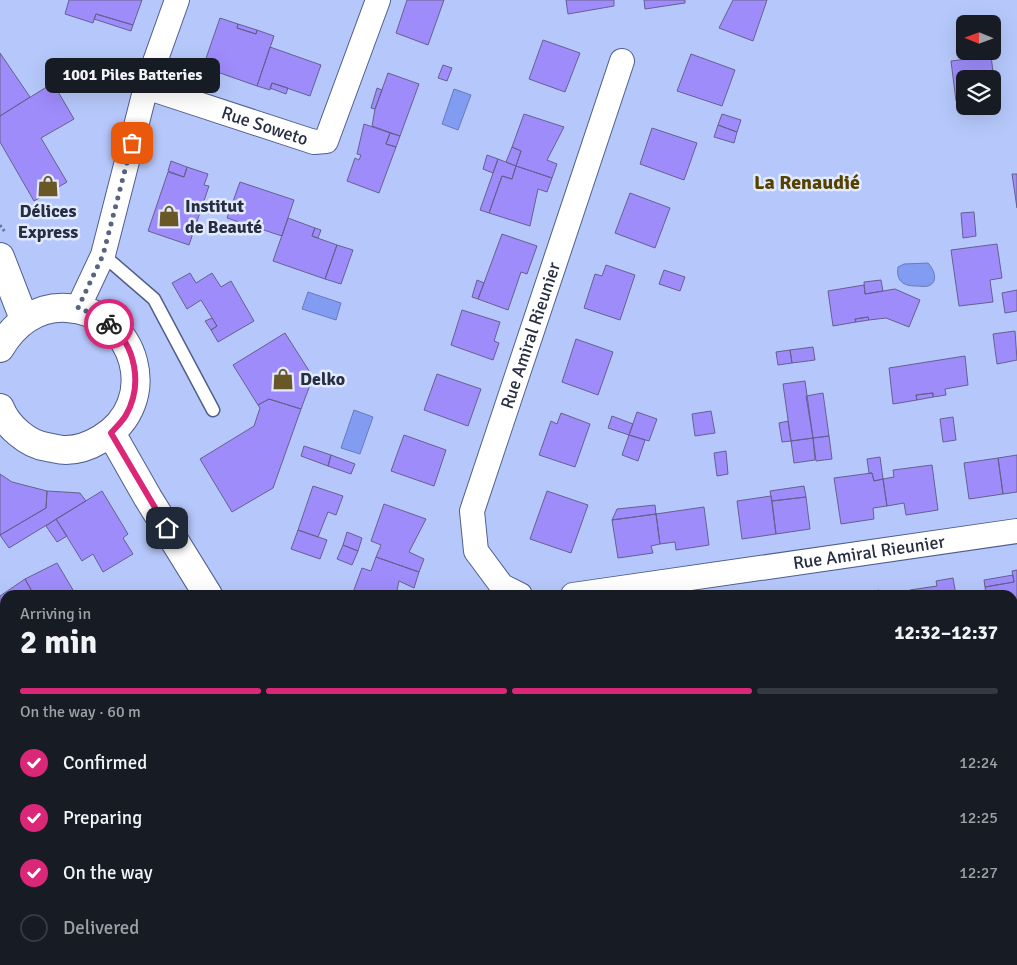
<!DOCTYPE html>
<meta charset="utf-8">
<style>
body{margin:0;font-family:Signika,sans-serif;background:#20242c;color:#f1f3f6;height:100vh;display:flex;flex-direction:column;font-size:19px;white-space:nowrap}
*{box-sizing:border-box;margin:0}
p{font-size:16px;color:#9ea1a6}
.icon{flex:none;width:28px;height:28px;fill:none;stroke:currentColor;stroke-width:2;stroke-linecap:round;stroke-linejoin:round}
.map{position:relative;flex:1;overflow:hidden}
.drawer{position:absolute;left:0px;top:590px;width:1018px;height:375px;display:flex;flex-direction:column;background:#171b24;border-radius:15px 15px 0 0;box-shadow:0 5px 20px #0002}
.drawer>*{flex:none}
.needle{width:32px;rotate:271deg}
.controls{position:absolute;left:956px;top:15px;display:grid;gap:10px}
.controls a{display:grid;place-items:center;width:45px;height:45px;border-radius:8px;background:#171b24;box-shadow:0 5px 20px #0002;font-size:25px}
.pin{position:absolute;display:grid;place-items:center;width:42px;height:42px;color:#fff;margin:-21px;border-radius:10px;box-shadow:0 2px 8px #0006}
.courier{position:absolute;display:grid;place-items:center;width:50px;height:50px;margin:-25px;border:4px solid #db2777;border-radius:50%;background:#fff;color:#222;box-shadow:0 1px 6px #0007}
.bubble{position:absolute;height:35px;border-radius:8px;background:#171b24;box-shadow:0 5px 20px #0002;font-size:16px;font-weight:700;line-height:35px;text-align:center}
.summary em{font-style:normal;font-weight:700}
.summary div{display:flex;flex-direction:column-reverse}
.summary{display:flex;align-items:center;justify-content:space-between;height:85px;padding:0 20px}
h1{font-size:32px;font-weight:700;line-height:38px}
.bar{display:grid;grid-template-columns:repeat(4,1fr);gap:8px 5px;align-content:center;height:60px;padding:0 20px}
.bar i{height:6px;border-radius:4px;background:#363941}
.bar .selected{background:#db2777}
.bar p{grid-column:span 4}
ol{padding:0 20px;list-style:none}
li{display:flex;align-items:center;gap:15px;height:55px}
li p{margin-inline-start:auto}
li .icon{padding:5px;border-radius:50%;background:#db2777;color:#fff;stroke-width:4}
li:last-child{color:#9ea1a6}
li i{width:28px;height:28px;border:2px solid #363941;border-radius:50%}
.map>svg:first-child{display:block}
.green{fill:#f88070}
.water{fill:#819cf0;stroke:#667bbc}
.building{fill:#9e8cfb;stroke:#66608f}
.lines{fill:none;stroke-linecap:round;stroke-linejoin:round}
.lane-casing{stroke:#505f8c;stroke-width:15}
.street-casing{stroke:#505f8c;stroke-width:26}
.secondary-casing{stroke:#505f8c;stroke-width:30}
.path{stroke:#6b779a;stroke-width:3;stroke-dasharray:2.5 2.5;stroke-linecap:butt}
.lane{stroke:#fff;stroke-width:12}
.street{stroke:#fff;stroke-width:24}
.secondary{stroke:#fff;stroke-width:28}
.done{stroke:#596483;stroke-width:5;stroke-dasharray:0 9}
.route{stroke:#db2777;stroke-width:6}
.labels{text-anchor:middle;stroke-width:5;stroke-linejoin:round;paint-order:stroke}
.street-label{font-size:18px;fill:#272e42;stroke:#e2eaff}
.poi-label{font-size:18px;font-weight:bold;fill:#272e42;stroke:#e2eaff;text-anchor:start}
.quarter-label{font-size:20px;font-weight:bold;fill:#564200;stroke:#e2eaff}
</style>
<div class="map">
<svg width="1017" height="965" viewBox="0 0 1017 965">
<rect width="100%" height="100%" fill="#b6c8fb"/>
<path class="green" d="M691,960H758L722,965H692Z"/>
<path class="water" d="M454,89L471,95L458,130L442,124Z
M928,263C933,268 940,282 928,286C925,287 919,286 916,286C903,286 896,281 898,267L904,264Z
M308,292L341,303L336,320L302,309Z
M354,410L373,417L360,454L341,448Z"/>
<path class="building" d="M69,0H142L133,25L96,14L93,23L65,14Z
M407,0H444L428,45L396,33Z
M566,0H614V6L568,14Z
M644,0H685V3L645,9Z
M733,0H767L753,41L719,28Z
M96,14L133,25L131,31L94,19Z
M220,18L238,24L237,28L256,34L257,30L274,36L257,86L203,67Z
M238,24L257,30L256,34L237,28Z
M543,40L580,53L565,92L529,79Z
M270,47L321,65L310,96L272,83L270,90L257,86Z
M0,53L30,97L0,116Z
M691,54L735,70L722,106L677,91Z
M991,56L996,95L992,96V79H965V100L956,101L951,61Z
M443,65L452,68L447,81L438,78Z
M388,73L419,84L400,136L372,126L375,109Z
M53,83L74,119L41,138L67,182L34,201L0,142V116Z
M272,83L288,88L286,94L270,88Z
M377,88L382,90L375,109L371,108Z
M524,114L564,127L547,160L557,164L552,178L516,166L521,151L512,147Z
M722,114L741,120L737,132L718,125Z
M364,124L390,133L386,144L396,147L379,193L347,181L355,158L359,160L361,155L357,154Z
M718,125L737,132L734,143L714,137Z
M652,128L697,143L684,180L640,164Z
M390,133L400,136L396,147L386,144Z
M512,147L521,151L516,166L506,162Z
M487,155L498,159L493,173L483,169Z
M498,159L516,166L512,179L502,176L489,213L480,210Z
M171,161L187,167L184,177L168,171Z
M516,166L552,178L547,192L538,189L530,226L489,213L502,176L512,179Z
M187,167L208,174L204,185L209,186L189,245L148,231L168,172L184,177Z
M1012,174H1017V208Z
M240,182L294,200L282,236L227,218Z
M630,193L670,208L655,248L615,233Z
M974,212L976,236L963,238L961,213Z
M288,218L315,228L312,236L337,245L325,279L273,261Z
M315,228L321,230L318,238L312,236Z
M502,234L537,246L527,274L521,272L508,310L478,299Z
M997,244L1002,278L990,280L993,302L959,306L951,250Z
M337,245L353,250L341,284L325,279Z
M606,265L635,275L620,320L584,308L595,274L602,276Z
M664,270L685,277L680,291L659,284Z
M190,273L196,283L212,273L221,287L231,281L254,321L218,342L211,330L217,326L201,300L187,309L172,283Z
M477,280L484,283L478,299L472,297Z
M881,280L883,291L865,294L864,282Z
M864,285L865,294L895,289L920,300L909,327L886,318L869,320L868,317L855,319L856,322L833,326L828,291Z
M1017,290V311L1005,313L1002,293Z
M462,310L500,322L494,341L499,343L493,360L451,345Z
M868,317L869,320L856,322L855,319Z
M212,318L217,326L211,330L205,321Z
M1015,331L1017,360L997,364L993,334Z
M285,333L313,377L301,409L269,399L258,405L233,365Z
M576,339L613,352L598,395L562,382Z
M813,347L815,360L792,363L790,350Z
M790,350L792,363L778,365L776,352Z
M965,356L968,385L945,389L946,395L933,397V393L916,395L917,400L893,404L889,368Z
M437,374L481,389L468,426L424,410Z
M805,381L813,438L791,441L783,384Z
M823,393L829,436L813,438L806,396Z
M933,393V397L917,400L916,395Z
M269,399L301,409L273,488L232,512L200,459L254,426L260,408L258,405Z
M711,411L715,433L695,436L692,414Z
M637,412L657,419L649,441L629,435Z
M561,413L590,424L575,467L539,455L551,421L557,424Z
M612,416L633,424L629,435L608,428Z
M953,417L956,440L943,442L940,419Z
M788,421L791,441L782,442L779,423Z
M404,435L446,450L434,486L391,471Z
M629,435L645,440L638,461L622,455Z
M829,436L832,459L816,461L813,438Z
M813,438L815,460L794,463L791,441Z
M304,446L331,455L328,466L301,456Z
M726,451L728,474L717,476L714,453Z
M331,455L355,464L351,474L328,466Z
M1017,455V492L1003,494L998,458Z
M880,457L883,479L874,481L872,473H869L867,459Z
M998,458L1003,494L969,499L964,463Z
M932,465L938,510L906,515L904,503L887,506L883,479L894,477L893,470Z
M872,473L874,481L883,479L887,506L873,508L874,519L841,524L834,478Z
M0,474L12,482L47,491L46,508L0,535Z
M313,486L343,496L336,515L328,512L318,537L298,530Z
M804,486L806,497L772,501L770,491Z
M47,491L80,493L86,501L9,548L0,535L46,508Z
M102,491L128,534L123,538L133,554L103,572L93,554L82,561L56,519Z
M547,491L588,505L571,553L530,539Z
M771,496L776,534L742,539L737,501Z
M806,497L810,529L776,534L772,501Z
M384,504L426,519L409,552L424,559L419,572L376,557L381,545L371,541Z
M655,505L656,514L612,520L617,509Z
M704,507L709,545L676,550L675,542L660,544L656,514Z
M656,514L660,544L651,546L653,553L618,558L612,520Z
M56,519L67,536L57,542L46,526Z
M298,530L327,540L320,559L291,549Z
M347,532L362,538L358,551L343,545Z
M343,545L358,551L352,565L337,559Z
M376,557L419,572L414,588L399,581L396,595H352L362,568L371,571Z
M57,563L76,595H34L25,579Z
M1017,570V621H1012V595H986L985,587L1014,582L1012,571Z
M1013,575L1014,582L985,587L984,580Z
M953,578L956,595H911L910,590L937,586L936,581Z
M25,579L34,595H5V613L0,604V596Z
M879,590L880,595H860Z
M4,713L5,744L1,747L5,754L0,757V715Z
M0,856L5,859L0,870Z
M5,861V910L0,907V870Z
M1012,952H1017V965H980L979,960H1012Z
M55,960H62L66,965H47Z
M207,960H217L214,965L205,963Z
M217,960H254L251,965H235L230,962L229,965H214Z
M325,960H377L380,965H328Z
M538,960H567L568,965H539Z
M583,960H614L615,965H584Z"/>
<g class="lines">
<g class="lane-casing">
<path id="lane" d="M103,255L154,299L213,410"/>
</g>
<g class="street-casing">
<g id="street">
<path id="s1" d="M146,87L314,142L326,141L378,0"/>
<path d="M78,308L103,255L146,87L177,0"/>
<path id="s2" d="M520,595L502,586L476,551L472,511L622,61"/>
<path id="s3" d="M573,595L1017,531"/>
<path d="M0,691L5,687"/>
<path d="M295,960L298,965"/>
</g>
</g>
<g class="secondary-casing">
<path id="secondary" d="M0,257L24,319
M0,348C14,324 37,306 67,308C137,312 162,403 101,439C91,445 79,450 66,450C60,450 53,448 47,447C27,444 7,426 0,408
M111,433L148,498L208,595
M435,960L438,965"/>
</g>
<path class="path" d="M0,225L5,232"/>
<use href="#lane" class="lane"/>
<use href="#street" class="street"/>
<use href="#secondary" class="secondary"/>
</g>
<g class="lines">
<path class="done" d="M109,324L100,316L78,308L103,255L132,143"/>
<path class="route" d="M109,324C136,345 143,385 126,415C122,422 116,427 111,433L167,528"/>
</g>
<defs>
<g id="shop-bare" transform="scale(1.725)"><path d="M-5-2.5h2.3a2.7 3.5 0 0 1 5.4 0H5L5.5 6h-11ZM-1.5-2.5h3a1.5 2.3 0 0 0-3 0Z" fill="#695725" stroke="#e2eaff" stroke-width="2.5" paint-order="stroke"/></g>
</defs>
<g fill-rule="evenodd">
<use href="#shop-bare" x="48" y="186"/>
<use href="#shop-bare" x="169" y="216"/>
<use href="#shop-bare" x="283" y="379"/>
</g>
<g class="labels">
<g class="street-label">
<text dy="6" stroke="none"><textPath href="#s1" startOffset="125">Rue Soweto</textPath></text>
<text dy="6" stroke="none"><textPath href="#s2" startOffset="289">Rue Amiral Rieunier</textPath></text>
<text dy="6" stroke="none"><textPath href="#s3" startOffset="299">Rue Amiral Rieunier</textPath></text>
</g>
<g class="poi-label">
<text x="185" y="212">Institut<tspan x="185" dy="21">de Beauté</tspan></text>
<text x="48" y="217" text-anchor="middle">Délices<tspan x="48" dy="21">Express</tspan></text>
<text x="300" y="385">Delko</text>
</g>
<g class="quarter-label">
<text x="807" y="189">La Renaudié</text>
</g>
</g>
</svg>
<div class="controls">
<a><svg class="needle" viewBox="-14 -14 28 28"><path d="M0-13l5 13h-10z" fill="#e53935"/><path d="M0 13l5-13h-10z" fill="#9ea1a6"/></svg></a>
<a><svg class="icon" aria-label="layers" viewBox="0 0 24 24"><path d="M12 4l9 5-9 5-9-5zM3 14l9 5 9-5"/></svg></a>
</div>
<div class="pin" style="left:132px;top:143px;background:#ea580c"><svg class="icon" aria-label="bag" viewBox="0 0 24 24"><path d="M5 8h14l-1 12H6zM9 8a3 3 0 0 1 6 0"/></svg></div>
<div class="pin" style="left:167px;top:528px;background:#1f2937"><svg class="icon" aria-label="home" viewBox="0 0 24 24"><path d="M3 11l9-7 9 7M6 9v11h12V9"/></svg></div>
<div class="courier" style="left:109px;top:324px"><svg class="icon" aria-label="bike" viewBox="0 0 24 24"><circle cx="6" cy="16" r="4"/><circle cx="18" cy="16" r="4"/><path d="M6 16l4-8h5l3 8M10 8l3 8H6M13 5h3"/></svg></div>
<div class="bubble" style="left:45px;top:58px;width:175px">1001 Piles Batteries</div>
<section class="drawer">
<div class="summary"><div><h1>2 min</h1><p>Arriving in</p></div><em>12:32–12:37</em></div>
<div class="bar"><i class="selected"></i><i class="selected"></i><i class="selected"></i><i></i><p>On the way · 60 m</p></div>
<ol>
<li><svg class="icon" aria-label="check" viewBox="0 0 24 24"><path d="M5 12l5 5 9-10"/></svg>Confirmed<p>12:24</p></li>
<li><svg class="icon" aria-label="check" viewBox="0 0 24 24"><path d="M5 12l5 5 9-10"/></svg>Preparing<p>12:25</p></li>
<li><svg class="icon" aria-label="check" viewBox="0 0 24 24"><path d="M5 12l5 5 9-10"/></svg>On the way<p>12:27</p></li>
<li><i></i>Delivered</li>
</ol>
</section>
</div>
